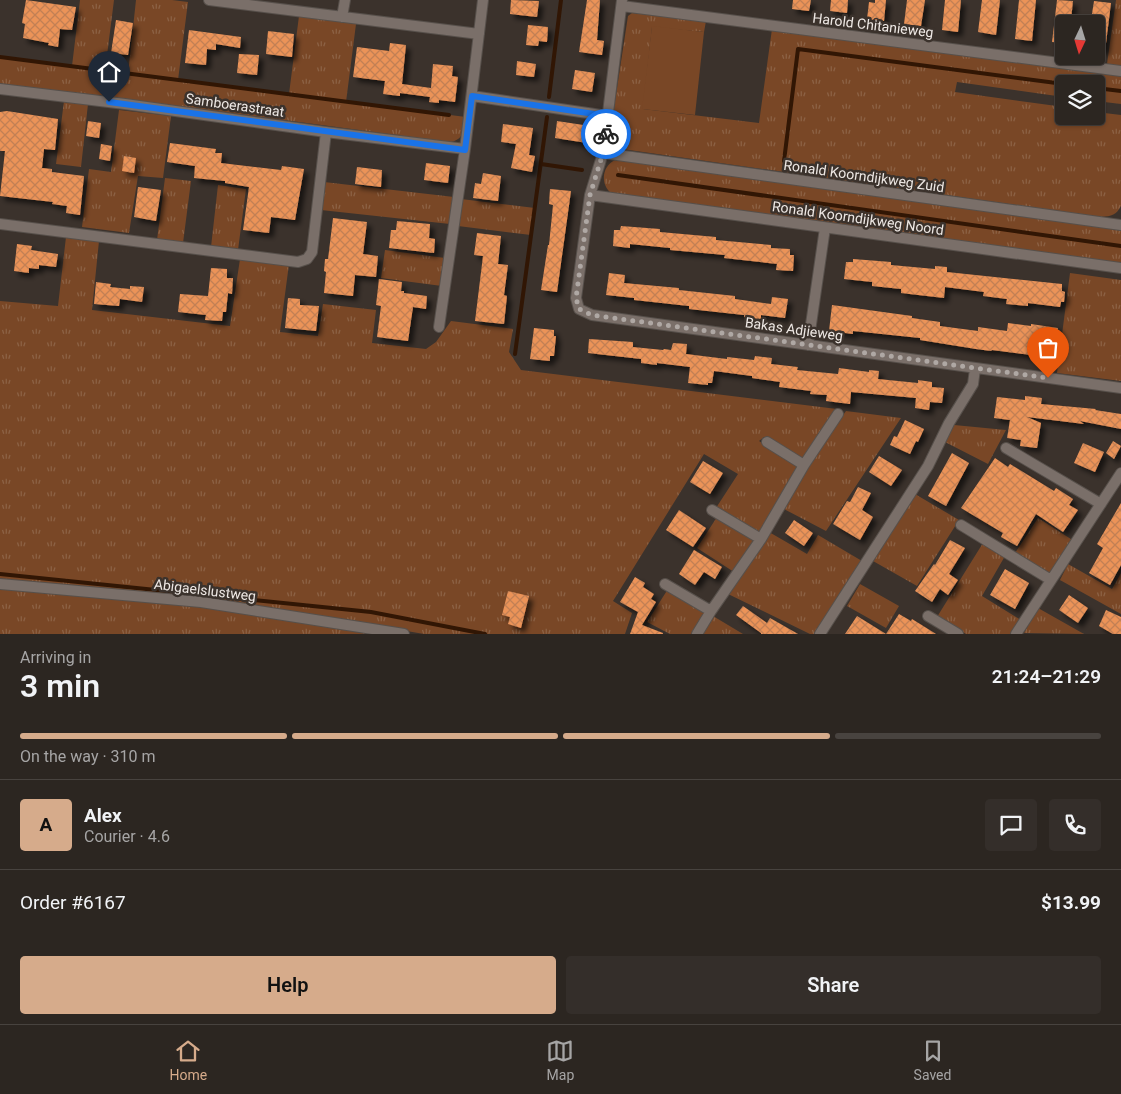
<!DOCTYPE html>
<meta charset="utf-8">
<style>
body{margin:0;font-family:Roboto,sans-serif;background:#342e2a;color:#f1f3f6;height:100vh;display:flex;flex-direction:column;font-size:19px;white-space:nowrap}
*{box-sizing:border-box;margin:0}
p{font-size:16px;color:#a6a5a5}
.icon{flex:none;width:28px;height:28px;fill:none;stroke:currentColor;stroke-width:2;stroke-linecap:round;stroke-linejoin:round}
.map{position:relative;height:634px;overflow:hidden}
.panel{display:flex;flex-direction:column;background:#2c2621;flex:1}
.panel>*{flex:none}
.needle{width:32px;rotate:184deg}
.fabs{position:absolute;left:1055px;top:15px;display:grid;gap:10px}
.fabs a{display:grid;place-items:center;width:50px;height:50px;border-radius:5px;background:#2c2621;box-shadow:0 1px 4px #0004,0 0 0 1px #48433f;font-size:25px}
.pin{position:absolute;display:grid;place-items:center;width:42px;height:42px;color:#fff;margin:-51px -21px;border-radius:50% 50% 50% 0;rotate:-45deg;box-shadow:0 0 5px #0007}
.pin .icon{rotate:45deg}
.courier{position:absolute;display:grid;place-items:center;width:50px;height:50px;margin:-25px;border:4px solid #1a73e8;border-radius:50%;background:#fff;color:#222;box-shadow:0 1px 6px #0007}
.headline em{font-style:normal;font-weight:600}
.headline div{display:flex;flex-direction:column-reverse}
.headline{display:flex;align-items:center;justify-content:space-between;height:85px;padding:0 20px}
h1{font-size:32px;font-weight:600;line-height:38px}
.bar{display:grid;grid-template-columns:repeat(4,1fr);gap:8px 5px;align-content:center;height:60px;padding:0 20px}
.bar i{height:6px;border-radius:4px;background:#48433f}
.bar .active{background:#d6ab8b}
.bar p{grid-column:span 4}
.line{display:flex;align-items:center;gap:12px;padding:0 20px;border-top:1px solid #48433f}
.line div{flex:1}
.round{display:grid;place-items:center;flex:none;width:52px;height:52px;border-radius:5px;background:#342e2a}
.button{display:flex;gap:10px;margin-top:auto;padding:10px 20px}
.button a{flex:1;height:58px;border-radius:5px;background:#d6ab8b;color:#111;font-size:20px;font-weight:600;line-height:58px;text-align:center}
.button a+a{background:#342e2a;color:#f1f3f6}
.dock{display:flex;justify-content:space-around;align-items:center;height:70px;border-top:1px solid #48433f;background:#2c2621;font-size:14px;color:#a6a5a5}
.dock a{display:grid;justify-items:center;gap:2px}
.dock .active{color:#d6ab8b}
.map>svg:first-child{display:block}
.grass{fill:url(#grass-tufts)}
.pitch{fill:#794726}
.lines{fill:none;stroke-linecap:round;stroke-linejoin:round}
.stream{stroke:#311604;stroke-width:4}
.building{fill:url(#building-cross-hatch);filter:url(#shadow)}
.minor-casing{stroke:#57504b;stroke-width:12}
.minor{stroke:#7a6f69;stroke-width:10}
.done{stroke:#afa8a4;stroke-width:5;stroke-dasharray:0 9}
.route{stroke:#1a73e8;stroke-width:6}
.labels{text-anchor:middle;stroke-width:5;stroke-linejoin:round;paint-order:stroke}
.street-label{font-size:14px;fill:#eee8e4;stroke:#3b322c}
</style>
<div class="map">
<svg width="1121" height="634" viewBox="0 0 1121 634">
<defs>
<pattern id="grass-tufts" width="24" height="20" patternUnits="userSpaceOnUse" patternTransform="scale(1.25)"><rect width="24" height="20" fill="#794726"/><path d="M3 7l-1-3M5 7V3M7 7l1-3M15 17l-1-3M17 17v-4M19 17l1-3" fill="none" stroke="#8c6245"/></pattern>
<pattern id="building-cross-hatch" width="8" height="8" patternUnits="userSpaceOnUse" patternTransform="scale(1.25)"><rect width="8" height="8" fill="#eb9359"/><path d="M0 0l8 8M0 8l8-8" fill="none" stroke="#c28054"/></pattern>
<filter id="shadow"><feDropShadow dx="4.5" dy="4.5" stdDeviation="2.5" flood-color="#0009"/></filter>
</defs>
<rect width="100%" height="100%" fill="#3b322c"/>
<path class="grass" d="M80,0H114L105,71L128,74L136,0H172L188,2L178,80L289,94L299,16L356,24L346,102L466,117C464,129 464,141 449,142L127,99L0,85V57L72,66Z
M1116,0H1121V66L1107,64Z
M632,13L706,21L704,32L652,27L643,109L759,123L772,29L1121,75V104L1096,101V84H1064V97L957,82L955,92L1064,107V116H1096V112L1121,115V206C1116,215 1112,216 1101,217L622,149L616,146L610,134L628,16Z
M64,101L88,104L81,167L56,164Z
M119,110L171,116L163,178L138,176L129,233L82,227L89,169L111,172Z
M615,160L1121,230V263L611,193C600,184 602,166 615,160Z
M165,178L191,181L183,243L157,240Z
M324,182L454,197L450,224L321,210Z
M218,185L246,189L238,250L211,247Z
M461,199L535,208L531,235L458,226Z
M66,237L99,241L92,310L230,326L240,259L289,264L280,332L318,336L323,304L376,310L372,343L426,349L436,342L451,321L513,329L509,352L521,370L837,409L803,460L764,437L759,441L799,467L759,534L716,508L738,474L704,454L613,601L632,613L625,634H424L372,625L0,580V301L58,306Z
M385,250L445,258L442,286L381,278Z
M1070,273L1121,280V381L1057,373Z
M846,411L901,418L826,531L782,508L806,467Z
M954,425L1006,430L988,464L945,442Z
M915,494L959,520L917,586L873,561Z
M717,517L756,540L734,572L697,548Z
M1038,518L1074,541L1051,576L1015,553Z
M769,532L807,554L818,535L862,561L816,634H810L726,593Z
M983,543L1005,556L982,596L1021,620L1012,634H966L937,617Z
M1068,564L1112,589L1121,573V614L1060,580Z
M860,584L899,606L886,628L847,606Z
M0,588L202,606L377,634H0Z
M668,589L705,613L694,634H670L647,622Z
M1038,608L1084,634L1024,633Z
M713,616L743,634H703Z"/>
<path class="pitch" d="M652,26L704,32L695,115L642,109Z"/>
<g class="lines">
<path class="stream" d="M0,57L449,115
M1096,88L1121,91
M549,97L561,0
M784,161L798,49L1064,84
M541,164L582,170
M618,175L1121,246
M515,354L547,117
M0,574L371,612L485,634"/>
</g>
<path class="building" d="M26,0L76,7L72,30L60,29L58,47L48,45L49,43L23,38L25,24L22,23Z
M511,0L539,1L537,17L510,14Z
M587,0H600L597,40L604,41L602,55L579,52Z
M793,0H811L809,11L792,9Z
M831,0H848L847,13L830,11Z
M875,0H886L884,21L867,19L869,2L875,3Z
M907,0H925L921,26L904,24Z
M945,0H961L958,32L942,30Z
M982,0H1000L996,35L978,32Z
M1019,0H1036L1032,41L1015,39Z
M1057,0L1073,1L1071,20L1064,19V43L1052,42Z
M1094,1L1111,3L1105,51L1096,49V21L1091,20Z
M116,20L133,23L128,55L111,53Z
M528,25L548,27L547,42L539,41L538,46L526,45Z
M189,30L241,37L240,48L216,44V50L207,49L206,65L185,63Z
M268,31L294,34L292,57L266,54Z
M390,43L406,45L402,84L431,88L433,64L453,66L452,76L458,77L455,102L439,100V103L429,102L430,97L400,93V96L383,94L385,81L353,77L357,47L389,51Z
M239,54L259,55L257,75L237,73Z
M517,61L536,64L534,77L516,75Z
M575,70L595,73L592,92L572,89Z
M7,111L58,119L55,150L44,149L42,168L52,169V172L84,176L80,215L66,213L67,206L52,204L53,202L0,196L5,151H0V112Z
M88,121L101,123L99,138L86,136Z
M557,121L590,126L587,143L555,138Z
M503,124L533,128L529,155L535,156L532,172L511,168L516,144L501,142Z
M170,143L216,149L215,153H222L221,163L281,170L282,166L304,169L295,220L271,217L269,233L243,230L249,187L225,183V181L194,178L195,166L167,162Z
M101,144L112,146L110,161L99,159Z
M124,156L136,158L134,173L122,171Z
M426,163L450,166L448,183L424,180Z
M357,167L382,170L381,187L355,184Z
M483,173L501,176L498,201L473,198L475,183L481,184Z
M138,187L161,190L156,221L134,217Z
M550,189L571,191L557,292L541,290L548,245H549L553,205L549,204Z
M333,218L367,222L363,254L378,256L376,277L355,275L353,296L324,293L326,272L324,271L325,259H328Z
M397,221L430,224L429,238L435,239L434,253L389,248L391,230H396Z
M621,226L660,229V232L716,237V240L771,245V248L790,249V255H794L793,271L776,270L777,264L724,258L725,255L670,250V248L630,244V248L613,246L614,230H620Z
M477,233L501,236L498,264L508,265L504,295L507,296L504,324L475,321L483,256L474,255Z
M17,244L32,246L31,250L58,254L56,267L39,265V269L29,268V273L14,271Z
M853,259L891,262V265L935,269V266L947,267V272L1062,284V291L1065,292L1064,302H1061L1060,307L1028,303V306L1006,304L1007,299L983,296L984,292L945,287L944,298L901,293V289L872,286V282L844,279L846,262H853Z
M211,268L227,269V278H233L232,294L228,293L226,312H223L222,321L205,320L206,315L178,312L180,294L208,296Z
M609,273L625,275L624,283L679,288V290L735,296V299L771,304L772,297L788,299L785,318L761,315V319L744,317V315L689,309V306L634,300V298L606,295Z
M379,279L402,282L401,291H404V293L427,296L426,309L413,307L408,341L377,337L381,306L376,305Z
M96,282L111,284L110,287L130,289V286L144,287L142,302L120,299L119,306L94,304Z
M288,298L300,299V305L319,306L316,331L285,328Z
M832,305L912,316V318L940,322V326L978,331V327L1007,331L1008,323L1031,326V324L1058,328L1054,358L992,350L991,351L976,349L920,340V338L853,331V334L829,331Z
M534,328L554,330V336H556L554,356H550V361L530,359Z
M589,339L633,342V347L663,350L664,349L671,350L673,343L687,344L686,354L727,359V357L754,360L755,356L772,358L771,364L798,367L797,370L838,374L839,368L869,372V370L879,371L878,379L918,383V380L932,382V387L944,388L942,403L930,402L929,410L915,408L916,398L851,392L850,404L826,401L827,395L810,394L811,391L779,387L780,382L752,378V376L714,371L712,383H708V385L688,383L690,367L657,363V365L641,363V359L588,353Z
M1025,396L1042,398L1041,404L1096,409L1095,410L1121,414V429L1080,421L1084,424L1027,417L1041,423L1037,448L1020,446L1021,440L1007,438L1010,420L994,418L997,397L1025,400Z
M905,420L924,429L918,442L916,441L910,454L890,445L894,436L897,437Z
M1113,441L1121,446L1114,459L1106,453Z
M1083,443L1104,452L1095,472L1074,463Z
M952,453L969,463L946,506L928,496Z
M879,456L902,470L891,486L869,472Z
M995,458L1008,467L1010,464L1054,491L1056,488L1073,499L1069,505L1078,510L1063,532L1036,514L1017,546L1001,537L1003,533L961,508Z
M703,461L723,473L710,494L690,482Z
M858,487L871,493L862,510L873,517L860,540L833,524L847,501L850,502Z
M1121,503V565L1110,585L1089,573L1103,548L1097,544Z
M679,510L706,528L693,547L666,530Z
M794,520L813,533L804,546L785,533Z
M950,540L965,548L949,574L958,580L948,595L940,589L932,602L915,591L934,564L935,565Z
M694,550L722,567L715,579L704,572L695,585L679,574Z
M1005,569L1029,583L1015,609L990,595Z
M635,577L645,583L643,587L654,594L651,599L656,602L642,625L663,633V634H630L638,612L620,602Z
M508,591L529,596L521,628L508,624L510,617L502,615Z
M1069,595L1088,608L1078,623L1059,610Z
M743,606L767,623L770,618L798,634H761V633L736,615Z
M1106,610L1121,617V634H1113L1099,626Z
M899,614L911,621L912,619L936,634H886Z
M857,616L886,634H845Z"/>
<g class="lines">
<g class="minor-casing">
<path id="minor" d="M209,0L479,34
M622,0L603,153L590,195L576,298L579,309L592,315L1121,388
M622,6L1121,71
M342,17L345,0
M0,89L125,104L326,132L465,149
M472,96L608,116
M603,153L1121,225
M590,195L1121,268
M0,224L298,262L307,259L312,252L326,132
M439,327L465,149L483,0
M808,345L825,228
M767,442L804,465
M1006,448L1101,504
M712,510L761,539
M961,525L1051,580
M0,584L201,602L404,634
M665,584L711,611
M928,616L958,634
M697,634L711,611L761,539L804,465L838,414
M820,634L928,466L949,423L973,384L975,369
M1016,634L1121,473"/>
</g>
<use href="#minor" class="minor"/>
</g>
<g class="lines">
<path class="done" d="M606,134L603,153L590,195L576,298L579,309L592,315L1048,378"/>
<path class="route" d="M109,102L465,150L472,96L608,116L606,134"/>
</g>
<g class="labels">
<g class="street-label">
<text transform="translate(873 25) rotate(7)" y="5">Harold Chitanieweg</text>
<text transform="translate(235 105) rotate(8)" y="5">Samboerastraat</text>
<text transform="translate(864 176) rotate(8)" y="5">Ronald Koorndijkweg Zuid</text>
<text transform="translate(858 218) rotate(8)" y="5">Ronald Koorndijkweg Noord</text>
<text transform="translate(794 329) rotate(8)" y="5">Bakas Adjieweg</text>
<text transform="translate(205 590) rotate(7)" y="5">Abigaelslustweg</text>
</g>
</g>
</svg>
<div class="fabs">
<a><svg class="needle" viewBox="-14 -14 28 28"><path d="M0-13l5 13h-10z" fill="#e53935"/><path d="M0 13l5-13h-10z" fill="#a6a5a5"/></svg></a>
<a><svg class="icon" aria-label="layers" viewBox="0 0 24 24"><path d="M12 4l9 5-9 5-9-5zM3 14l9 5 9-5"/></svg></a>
</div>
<div class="pin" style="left:1048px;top:378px;background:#ea580c"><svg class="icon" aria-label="bag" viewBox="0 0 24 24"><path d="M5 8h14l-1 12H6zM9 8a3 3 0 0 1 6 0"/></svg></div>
<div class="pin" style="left:109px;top:102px;background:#1f2937"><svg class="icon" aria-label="home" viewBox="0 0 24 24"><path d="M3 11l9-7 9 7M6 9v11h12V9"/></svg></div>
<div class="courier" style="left:606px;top:134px"><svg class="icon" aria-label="bike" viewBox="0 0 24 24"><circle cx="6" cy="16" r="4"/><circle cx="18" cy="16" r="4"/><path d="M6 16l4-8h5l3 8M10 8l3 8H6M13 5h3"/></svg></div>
</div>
<section class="panel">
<div class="headline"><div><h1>3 min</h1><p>Arriving in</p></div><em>21:24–21:29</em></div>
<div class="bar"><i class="active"></i><i class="active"></i><i class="active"></i><i></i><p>On the way · 310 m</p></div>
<div class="line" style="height:90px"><b class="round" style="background:#d6ab8b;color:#111">A</b><div><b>Alex</b><p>Courier · 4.6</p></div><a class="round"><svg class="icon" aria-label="chat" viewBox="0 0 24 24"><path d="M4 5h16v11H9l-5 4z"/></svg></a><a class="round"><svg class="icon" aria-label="phone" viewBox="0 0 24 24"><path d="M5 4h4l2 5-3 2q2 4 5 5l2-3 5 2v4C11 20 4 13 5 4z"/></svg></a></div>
<div class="line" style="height:65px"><div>Order #6167</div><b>$13.99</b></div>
<div class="button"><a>Help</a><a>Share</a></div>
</section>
<nav class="dock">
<a class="active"><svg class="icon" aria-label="home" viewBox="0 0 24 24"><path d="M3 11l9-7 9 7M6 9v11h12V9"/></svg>Home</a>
<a><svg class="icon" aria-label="map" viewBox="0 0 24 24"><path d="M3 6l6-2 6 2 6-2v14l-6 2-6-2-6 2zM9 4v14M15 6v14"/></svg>Map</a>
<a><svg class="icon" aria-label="saved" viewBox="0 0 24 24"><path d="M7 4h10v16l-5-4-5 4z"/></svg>Saved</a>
</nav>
